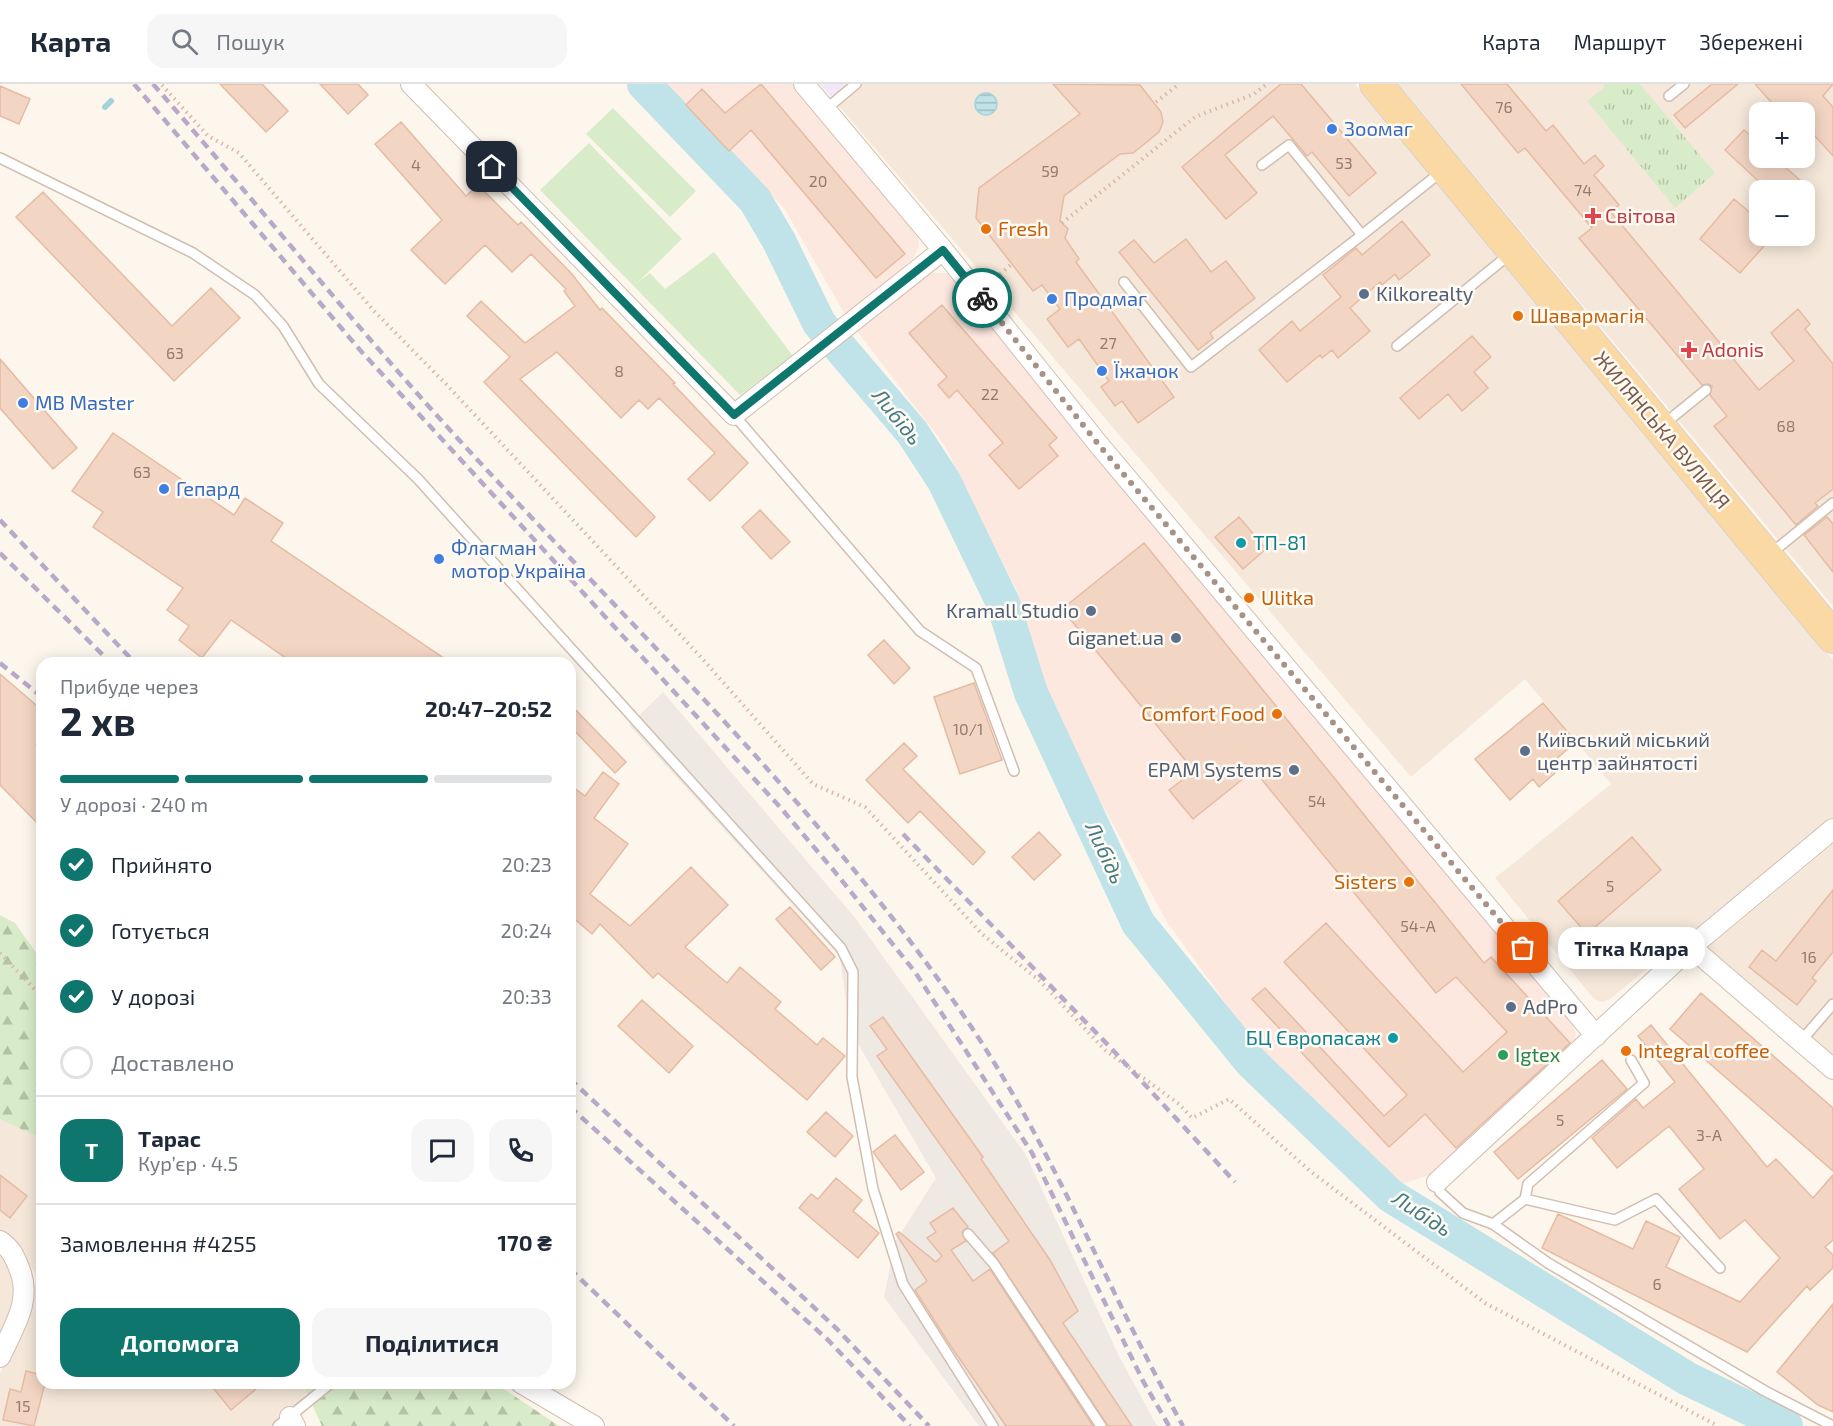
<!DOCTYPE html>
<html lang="uk">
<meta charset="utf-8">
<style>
body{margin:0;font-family:"Exo 2",sans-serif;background:#f6f6f7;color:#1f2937;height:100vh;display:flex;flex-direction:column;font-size:22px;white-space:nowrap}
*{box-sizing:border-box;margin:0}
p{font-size:20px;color:#747a83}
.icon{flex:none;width:33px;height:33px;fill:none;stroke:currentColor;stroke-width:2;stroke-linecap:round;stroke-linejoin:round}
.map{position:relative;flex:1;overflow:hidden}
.panel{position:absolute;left:36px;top:573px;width:540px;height:732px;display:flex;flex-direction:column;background:#fff;border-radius:18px;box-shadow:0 3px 15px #0003}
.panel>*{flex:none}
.tools{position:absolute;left:1749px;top:18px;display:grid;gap:12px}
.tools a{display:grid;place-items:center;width:66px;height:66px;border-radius:12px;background:#fff;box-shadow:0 3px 15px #0003;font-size:30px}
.pin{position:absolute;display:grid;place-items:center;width:51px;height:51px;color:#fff;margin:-26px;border-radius:12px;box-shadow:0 3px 9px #0006}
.courier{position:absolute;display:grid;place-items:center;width:60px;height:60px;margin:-30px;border:4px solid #0f766e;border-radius:50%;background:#fff;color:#222;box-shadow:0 2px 8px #0007}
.bubble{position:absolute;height:42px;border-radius:18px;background:#fff;box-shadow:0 3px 15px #0003;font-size:20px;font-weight:700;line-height:42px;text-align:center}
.head em{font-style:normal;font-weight:700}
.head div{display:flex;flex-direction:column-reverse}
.head{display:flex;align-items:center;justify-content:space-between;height:102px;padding:0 24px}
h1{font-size:39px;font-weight:700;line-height:45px}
.bar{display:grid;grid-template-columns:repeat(4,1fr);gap:9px 6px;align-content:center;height:72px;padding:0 24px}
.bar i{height:8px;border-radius:4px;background:#e0e1e3}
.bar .selected{background:#0f766e}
.bar p{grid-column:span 4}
.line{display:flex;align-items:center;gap:15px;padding:0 24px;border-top:2px solid #e0e1e3}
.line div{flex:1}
.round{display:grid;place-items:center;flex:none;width:63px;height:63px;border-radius:18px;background:#f6f6f7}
ol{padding:0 24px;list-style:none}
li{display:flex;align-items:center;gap:18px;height:66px}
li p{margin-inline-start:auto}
li .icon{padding:6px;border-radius:50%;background:#0f766e;color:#fff;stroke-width:4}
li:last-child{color:#747a83}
li i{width:33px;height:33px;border:3px solid #e0e1e3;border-radius:50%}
.cta{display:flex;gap:12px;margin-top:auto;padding:12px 24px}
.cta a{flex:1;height:69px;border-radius:18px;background:#0f766e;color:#fff;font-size:24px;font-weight:700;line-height:69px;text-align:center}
.cta a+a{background:#f6f6f7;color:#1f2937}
header{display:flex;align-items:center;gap:36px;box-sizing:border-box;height:84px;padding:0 30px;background:#fff;border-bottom:2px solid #e0e1e3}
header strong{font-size:28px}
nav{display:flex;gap:33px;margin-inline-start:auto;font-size:21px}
.search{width:420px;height:54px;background:#f6f6f7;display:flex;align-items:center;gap:15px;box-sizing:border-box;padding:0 21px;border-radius:18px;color:#747a83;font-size:22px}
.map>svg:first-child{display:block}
.residential{fill:#f5e8da;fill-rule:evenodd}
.commercial{fill:#fde8e0}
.industrial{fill:#efe9e4}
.education{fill:#f3e8fa}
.grass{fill:url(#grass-tufts)}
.forest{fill:url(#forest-firs)}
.pitch{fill:#d8ecc9}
.water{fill:url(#water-rules);stroke:#a5d3da;stroke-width:1.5}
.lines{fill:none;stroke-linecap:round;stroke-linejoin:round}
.stream{stroke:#a5d3da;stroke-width:6}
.river{stroke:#bfe3e8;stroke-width:34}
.building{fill:#f3d5c3;stroke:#e6bba3;stroke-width:1.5}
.lane-casing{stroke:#d1beb0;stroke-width:12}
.street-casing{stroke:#d1beb0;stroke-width:22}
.primary-casing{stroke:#dad1cd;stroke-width:34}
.path{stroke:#d9b8a5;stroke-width:4;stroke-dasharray:1.5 4.5;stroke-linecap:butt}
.lane{stroke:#fff;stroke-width:9}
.street{stroke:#fff;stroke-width:20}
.primary{stroke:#fbd9a5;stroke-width:32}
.rail{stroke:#b9a8c9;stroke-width:4.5;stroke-dasharray:9 6;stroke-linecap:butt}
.done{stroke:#a89285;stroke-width:6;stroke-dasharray:0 10.8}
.route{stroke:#0f766e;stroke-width:8}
.shop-dot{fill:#3f7fe0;stroke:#fffaf3;stroke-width:2}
.health-dot{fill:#e0444e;stroke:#fffaf3;stroke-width:2}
.food-dot{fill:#e8710a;stroke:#fffaf3;stroke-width:2}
.service-dot{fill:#5c6f8a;stroke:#fffaf3;stroke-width:2}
.culture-dot{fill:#0f9aa8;stroke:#fffaf3;stroke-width:2}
.leisure-dot{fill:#2e9e5b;stroke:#fffaf3;stroke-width:2}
.labels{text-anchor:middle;stroke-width:5;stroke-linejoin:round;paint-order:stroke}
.number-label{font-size:16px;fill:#987a6a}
.shop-label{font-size:20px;fill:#366cbe;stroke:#fffaf3;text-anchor:start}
.health-label{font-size:20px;fill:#be3a42;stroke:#fffaf3;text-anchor:start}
.food-label{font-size:20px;fill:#c56008;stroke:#fffaf3;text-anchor:start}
.service-label{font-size:20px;fill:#4e5e75;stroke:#fffaf3;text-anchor:start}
.street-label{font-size:20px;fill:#7a5c4d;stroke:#fffaf3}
.culture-label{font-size:20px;fill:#0d838f;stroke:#fffaf3;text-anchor:start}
.leisure-label{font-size:20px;fill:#27864d;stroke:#fffaf3;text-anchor:start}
.water-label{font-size:21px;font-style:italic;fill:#437c86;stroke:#fffaf3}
</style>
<header>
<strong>Карта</strong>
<div class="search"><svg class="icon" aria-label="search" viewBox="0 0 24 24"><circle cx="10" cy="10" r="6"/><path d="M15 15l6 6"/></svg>Пошук</div>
<nav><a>Карта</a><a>Маршрут</a><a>Збережені</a></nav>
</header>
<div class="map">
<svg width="1833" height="1342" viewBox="0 0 1833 1342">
<defs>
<pattern id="grass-tufts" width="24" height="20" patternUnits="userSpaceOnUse" patternTransform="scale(1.5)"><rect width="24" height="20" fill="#d8ecc9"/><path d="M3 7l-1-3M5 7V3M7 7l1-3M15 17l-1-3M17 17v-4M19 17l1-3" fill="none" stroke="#b4c2a5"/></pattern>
<pattern id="forest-firs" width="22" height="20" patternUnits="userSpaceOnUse" patternTransform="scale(1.5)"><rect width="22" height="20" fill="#d8ecc9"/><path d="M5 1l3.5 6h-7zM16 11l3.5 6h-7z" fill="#b4c2a5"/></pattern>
<pattern id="water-rules" width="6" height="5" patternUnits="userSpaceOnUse" patternTransform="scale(1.5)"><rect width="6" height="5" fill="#bfe3e8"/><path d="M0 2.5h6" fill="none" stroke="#a0bbbe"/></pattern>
</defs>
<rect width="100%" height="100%" fill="#fdf6ec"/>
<path class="residential" d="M820,0H1355L1833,576V734L1610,915L1602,918L1594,915L1495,794L1611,700L1525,595L1411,693Z
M1398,0H1833V522L1716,381ZM1760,28H1804V74H1760ZM1760,106H1804V152H1760Z
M1833,760V978L1705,866Z
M0,1035L42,1055V1299H302L306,1309L290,1342H0V1290L38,1193L19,1164L0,1151Z
M0,1157L24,1196L0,1273Z"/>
<path class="commercial" d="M660,0H794L918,152L919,163L914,173L847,234L784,124Z
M933,189H947L955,195L1573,941L1576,949L1574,960L1432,1090L1399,1101L1262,969L1167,838L1045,617L1018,509L945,362L857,247L924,194Z"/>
<path class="industrial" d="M663,608L856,835L1026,1071L1118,1270L1157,1342H979L884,1213L895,1158L936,1094L850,946L840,873L629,641Z"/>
<path class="education" d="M820,0H846L831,13Z"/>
<path class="grass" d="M1603,0H1640L1715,89L1675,124L1587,17L1605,3Z"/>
<path class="forest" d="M0,831L15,839L42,877V1055L0,1035Z
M302,1299H495L559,1342H322Z"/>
<path class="pitch" d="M613,24L696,107L670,133L586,50Z
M589,59L682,155L637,199L650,189L665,205L714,168L793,272L740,311L540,106Z"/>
<path class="water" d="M975 20a11 11 0 1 1 22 0a11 11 0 1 1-22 0Z"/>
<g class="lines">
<path class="stream" d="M105,23L111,17"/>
<path class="river" d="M644,0L755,116L779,157L819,239L912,348L944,397L1003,519L1031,609L1138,839L1251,978L1391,1112L1688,1295L1786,1342"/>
</g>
<path class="building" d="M220,0H262L288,27L266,48Z
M320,0H358L368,11L348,30Z
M761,0L905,170L876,194L751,46L729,67L686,21L702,5L725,29Z
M1053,0L1140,1L1161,28L1163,38L1159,48L1133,69L1120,70L1064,112L1061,130L1060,137L1068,145L1065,154L1079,175L1076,178L1174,313L1138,339L1122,317L1115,322L1101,303L1109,297L1079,255L1068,263L1047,235L1060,225L1042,201L1033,207L976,134L979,104L1080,30Z
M1281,0H1301L1376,89L1349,112L1312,68L1307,72L1273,32L1225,71L1257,109L1226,135L1182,83Z
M1461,0H1507L1546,47L1553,41L1584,80L1595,71L1604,82L1594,91L1619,121L1611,128L1759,306L1794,277L1771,249L1798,225L1810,240L1805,245L1833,280V405L1815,419L1818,422L1796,441L1714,342L1727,332L1710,311L1712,302L1708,300L1702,301L1579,154L1592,144L1525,64L1518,69Z
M1712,0H1738L1685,44L1674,31Z
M1755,0H1833L1823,12L1833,23V72L1804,40V28H1780Z
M0,2L30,15L19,40L0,32Z
M401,38L466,112L478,101L518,141L521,138L571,189L600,226L602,224L675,299L673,300L748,379L710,417L688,395L715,369L659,314L648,325L639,316L621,334L557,268L520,295L655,433L636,453L484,298L510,273L467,232L481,217L525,259L575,222L564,207L566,205L531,170L512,188L485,161L445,200L411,166L442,136L375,60Z
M1744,46L1760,59V74H1775L1811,106H1768L1725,66Z
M43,108L172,242L211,204L240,234L174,297L16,133Z
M1734,115L1760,137V152H1773L1740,189L1700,155Z
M1402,137L1430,171L1399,196L1395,190L1382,201L1380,198L1350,224L1370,247L1338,274L1332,266L1322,274L1320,271L1287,298L1259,266L1292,237L1300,247L1341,213L1323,191L1356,164L1362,171Z
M1186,155L1211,188L1226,177L1255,214L1210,249L1213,254L1198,266L1119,168L1134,156L1154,179Z
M942,221L1057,354L1049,361L1058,372L1019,405L989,371L1003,359L957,306L949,314L938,301L947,293L909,249Z
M1472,252L1491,273L1474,288L1488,304L1462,327L1448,310L1419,335L1400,314Z
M0,275L77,364L53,385L0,324Z
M113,349L234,431L245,414L283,439L271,457L451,579H293L231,536L202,574L179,556L189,542L167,526L183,504L93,443L103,428L72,407Z
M760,426L790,458L771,475L742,443Z
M1239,433L1266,465L1243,485L1215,453Z
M1827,433L1833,440V488L1804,451Z
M1144,459L1484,879L1491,873L1570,959L1456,1064L1425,1030L1389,1063L1252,915L1265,904L1384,1032L1407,1011L1284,878L1326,839L1463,988L1507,948L1456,893L1436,909L1254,686L1193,735L1169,706L1194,687L1062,525Z
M884,556L910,584L894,600L868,571Z
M0,590L42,626V655L36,661L42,667V744L0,701Z
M974,599L1002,676L960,690L934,613Z
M1543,619L1576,658L1548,682L1555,689L1539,703L1533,695L1510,716L1475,675Z
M570,620L626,678L615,689L570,642Z
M904,659L917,672L903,685L985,768L973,781L920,727L908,739L866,696Z
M603,688L619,700L594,734L628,760L590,810L630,842L691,783L728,821L685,863L727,899L740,883L781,918L775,925L817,961L823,954L845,972L807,1016L658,889L653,894L600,840L592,850L570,831V701L585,712Z
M1039,748L1061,771L1034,796L1012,773Z
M1632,753L1661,786L1587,850L1558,817Z
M1833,806V868L1812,894L1816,897L1797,921L1749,883L1762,866L1776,877Z
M790,823L835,873L821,886L776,835Z
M1701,909L1833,1024V1087L1670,945Z
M642,916L693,962L669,989L618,942Z
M883,933L983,1073L981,1075L1050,1176L1078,1227L1063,1239L1132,1342H1108L993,1169L1009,1157L877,972L887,965L870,942Z
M1651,941L1767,1083L1776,1075L1813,1114L1833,1091V1156L1825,1163L1833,1171V1184L1810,1206L1807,1202L1747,1268L1542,1164L1558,1130L1633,1165L1646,1137L1680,1153L1666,1183L1740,1218L1780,1174L1745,1136L1720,1155L1679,1105L1704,1085L1669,1042L1617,1084L1592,1054L1636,1015L1643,1024L1675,998L1638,952Z
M1602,976L1627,1005L1518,1095L1494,1068Z
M826,1028L853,1052L835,1073L807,1048Z
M895,1051L924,1088L901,1106L873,1068Z
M0,1091L27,1112L10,1134L0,1126Z
M836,1094L862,1116L853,1127L879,1149L858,1174L799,1124L811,1110L818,1115Z
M953,1124L968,1143L962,1148L966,1157L951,1166L973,1197L990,1185L1093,1342H1006L948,1258L915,1206L927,1197L896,1150L899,1148L936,1178L942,1172L927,1154L936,1148L930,1139Z
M1833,1220V1328L1818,1321L1777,1288Z
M26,1287L42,1291V1299H45L34,1342L3,1336L10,1305L21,1308Z
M209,1299H263L231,1326Z"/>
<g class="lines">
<g class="lane-casing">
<path id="lane" d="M1669,12L1684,0
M826,25L856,0
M0,74L193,169L255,211L283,242L319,300L418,395L841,864L853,888L852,993L873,1105L903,1200L993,1342
M1262,81L1289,61L1362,151L1441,88
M1124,198L1191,283L1362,151
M1397,262L1510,170
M734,331L920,547L976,584L1014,687
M1664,340L1706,306
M1769,471L1833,419
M1801,957L1833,920
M1631,976L1644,999L1528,1100L1525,1115L1615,1136L1656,1115L1720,1184
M1437,1098L1440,1108L1463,1129L1493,1140L1548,1179L1765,1307L1833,1342
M1493,1140L1525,1115
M968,1150L994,1180L1101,1342
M278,1342L331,1299"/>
</g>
<g class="street-casing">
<path id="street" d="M411,0L734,331L943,166
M804,0L943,166L1099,361L1596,952
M1691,863L1833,985
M1437,1098L1691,863L1833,745
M0,1157C11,1165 14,1171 19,1184C33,1216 13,1244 0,1273
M521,1299L594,1342
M290,1333L295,1342"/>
</g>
<g class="primary-casing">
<path id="primary" d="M1376,0L1833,553"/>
</g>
<path class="path" d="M162,1L208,52L239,69L374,227L446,300L699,571L813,700L865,723L982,850L1041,898L1105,966L1179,1020L1192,1034L1229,1015L1310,1087L1485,1219L1718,1342
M1156,18L1179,0
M1062,139L1195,33L1254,10L1267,0
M991,198L1013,179
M0,869L42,913"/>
<use href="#lane" class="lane"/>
<use href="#street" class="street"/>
<use href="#primary" class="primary"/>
<path class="rail" d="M134,0L360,266L780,723L835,788L915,888L1032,1069L1143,1297L1169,1342
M153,0C256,118 354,241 460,357C633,545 822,723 966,935C1053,1063 1108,1208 1183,1342
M0,436L135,579
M0,469L111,579
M0,579L42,613
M903,750L1109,962L1235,1098
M570,995L837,1245L929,1342
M570,1023L828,1256L910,1342
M570,1185L734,1342"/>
</g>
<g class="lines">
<path class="done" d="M982,214L1099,361L1523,864"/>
<path class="route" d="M492,83L734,331L943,166L982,214"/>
</g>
<g class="shop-dot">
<circle cx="1332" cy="45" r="6"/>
<circle cx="1052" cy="215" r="6"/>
<circle cx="1102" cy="287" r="6"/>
<circle cx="23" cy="319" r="6"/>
<circle cx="164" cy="405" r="6"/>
<circle cx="439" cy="475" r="6"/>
</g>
<g class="health-dot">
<path d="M1590 123h6v6h6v6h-6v6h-6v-6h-6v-6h6z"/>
<path d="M1686 257h6v6h6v6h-6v6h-6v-6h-6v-6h6z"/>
</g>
<g class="food-dot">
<circle cx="986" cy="145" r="6"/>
<circle cx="1518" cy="232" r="6"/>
<circle cx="1249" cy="514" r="6"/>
<circle cx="1277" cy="630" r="6"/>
<circle cx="1409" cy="798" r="6"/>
<circle cx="1626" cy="967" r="6"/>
</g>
<g class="service-dot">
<circle cx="1364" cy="210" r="6"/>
<circle cx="1091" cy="527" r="6"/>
<circle cx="1176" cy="554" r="6"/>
<circle cx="1525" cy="667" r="6"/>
<circle cx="1294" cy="686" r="6"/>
<circle cx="1511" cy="923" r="6"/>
</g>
<g class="culture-dot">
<circle cx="1241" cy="459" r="6"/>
<circle cx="1393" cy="954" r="6"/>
</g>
<circle class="leisure-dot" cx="1503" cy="971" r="6"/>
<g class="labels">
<g class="number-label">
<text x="1504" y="29">76</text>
<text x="1344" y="85">53</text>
<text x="416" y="87">4</text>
<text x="1050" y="93">59</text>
<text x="818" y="103">20</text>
<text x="1583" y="112">74</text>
<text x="1108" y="265">27</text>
<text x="175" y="275">63</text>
<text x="619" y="293">8</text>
<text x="990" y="316">22</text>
<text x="1786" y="348">68</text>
<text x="142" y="394">63</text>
<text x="968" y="651">10/1</text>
<text x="1317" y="723">54</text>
<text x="1610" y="808">5</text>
<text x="1418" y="848">54-А</text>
<text x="1809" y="879">16</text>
<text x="1560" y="1042">5</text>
<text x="1709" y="1057">3-А</text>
<text x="1657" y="1206">6</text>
<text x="23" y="1328">15</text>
</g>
<g class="shop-label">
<text x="1344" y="52">Зоомаг</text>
<text x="1064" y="222">Продмаг</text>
<text x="1114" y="294">Їжачок</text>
<text x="35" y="326">MB Master</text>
<text x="176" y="412">Гепард</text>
<text x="451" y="471">Флагман<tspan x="451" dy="23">мотор Україна</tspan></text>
</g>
<g class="health-label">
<text x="1605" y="139">Світова</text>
<text x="1702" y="273">Adonis</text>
</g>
<g class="food-label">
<text x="998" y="152">Fresh</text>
<text x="1530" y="239">Шавармагія</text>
<text x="1261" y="521">Ulitka</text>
<text x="1265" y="637" text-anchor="end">Comfort Food</text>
<text x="1397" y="805" text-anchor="end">Sisters</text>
<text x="1638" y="974">Integral coffee</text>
</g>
<g class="service-label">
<text x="1376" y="217">Kilkorealty</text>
<text x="1079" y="534" text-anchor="end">Kramall Studio</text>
<text x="1164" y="561" text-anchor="end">Giganet.ua</text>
<text x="1537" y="663">Київський міський<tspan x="1537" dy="23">центр зайнятості</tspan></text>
<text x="1282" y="693" text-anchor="end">EPAM Systems</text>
<text x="1523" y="930">AdPro</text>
</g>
<g class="street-label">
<text transform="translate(1662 346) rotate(50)" y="7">ЖИЛЯНСЬКА ВУЛИЦЯ</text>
</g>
<g class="culture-label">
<text x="1253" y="466">ТП-81</text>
<text x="1381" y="961" text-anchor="end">БЦ Європасаж</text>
</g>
<g class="leisure-label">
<text x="1515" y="978">Igtex</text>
</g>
<g class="water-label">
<text transform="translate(897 333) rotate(51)" y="7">Либідь</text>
<text transform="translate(1105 769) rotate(65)" y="7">Либідь</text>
<text transform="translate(1422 1130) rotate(33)" y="7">Либідь</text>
</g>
</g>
</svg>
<div class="tools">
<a>+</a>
<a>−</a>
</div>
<div class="pin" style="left:1523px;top:864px;background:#ea580c"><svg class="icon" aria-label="bag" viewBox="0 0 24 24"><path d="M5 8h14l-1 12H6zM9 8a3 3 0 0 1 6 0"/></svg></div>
<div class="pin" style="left:492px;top:83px;background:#1f2937"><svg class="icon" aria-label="home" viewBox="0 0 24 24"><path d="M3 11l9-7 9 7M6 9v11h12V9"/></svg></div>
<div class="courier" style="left:982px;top:214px"><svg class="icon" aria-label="bike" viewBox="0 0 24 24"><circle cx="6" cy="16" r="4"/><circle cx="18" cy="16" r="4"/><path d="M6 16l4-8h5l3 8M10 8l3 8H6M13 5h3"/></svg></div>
<div class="bubble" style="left:1558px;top:843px;width:147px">Тітка Клара</div>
<section class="panel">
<div class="head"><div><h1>2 хв</h1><p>Прибуде через</p></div><em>20:47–20:52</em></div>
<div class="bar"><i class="selected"></i><i class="selected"></i><i class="selected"></i><i></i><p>У дорозі · 240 m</p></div>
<ol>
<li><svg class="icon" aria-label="check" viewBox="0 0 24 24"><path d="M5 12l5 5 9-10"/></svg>Прийнято<p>20:23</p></li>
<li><svg class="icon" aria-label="check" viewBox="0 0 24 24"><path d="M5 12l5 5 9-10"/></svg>Готується<p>20:24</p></li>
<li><svg class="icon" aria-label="check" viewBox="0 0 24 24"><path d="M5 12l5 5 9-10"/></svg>У дорозі<p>20:33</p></li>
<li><i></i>Доставлено</li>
</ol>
<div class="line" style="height:108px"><b class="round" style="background:#0f766e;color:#fff">Т</b><div><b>Тарас</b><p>Кур’єр · 4.5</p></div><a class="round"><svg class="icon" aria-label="chat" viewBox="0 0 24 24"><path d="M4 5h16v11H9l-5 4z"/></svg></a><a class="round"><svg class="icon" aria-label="phone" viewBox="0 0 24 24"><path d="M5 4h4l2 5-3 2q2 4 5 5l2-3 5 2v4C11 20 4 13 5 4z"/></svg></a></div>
<div class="line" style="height:78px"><div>Замовлення #4255</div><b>170 ₴</b></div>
<div class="cta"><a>Допомога</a><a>Поділитися</a></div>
</section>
</div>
